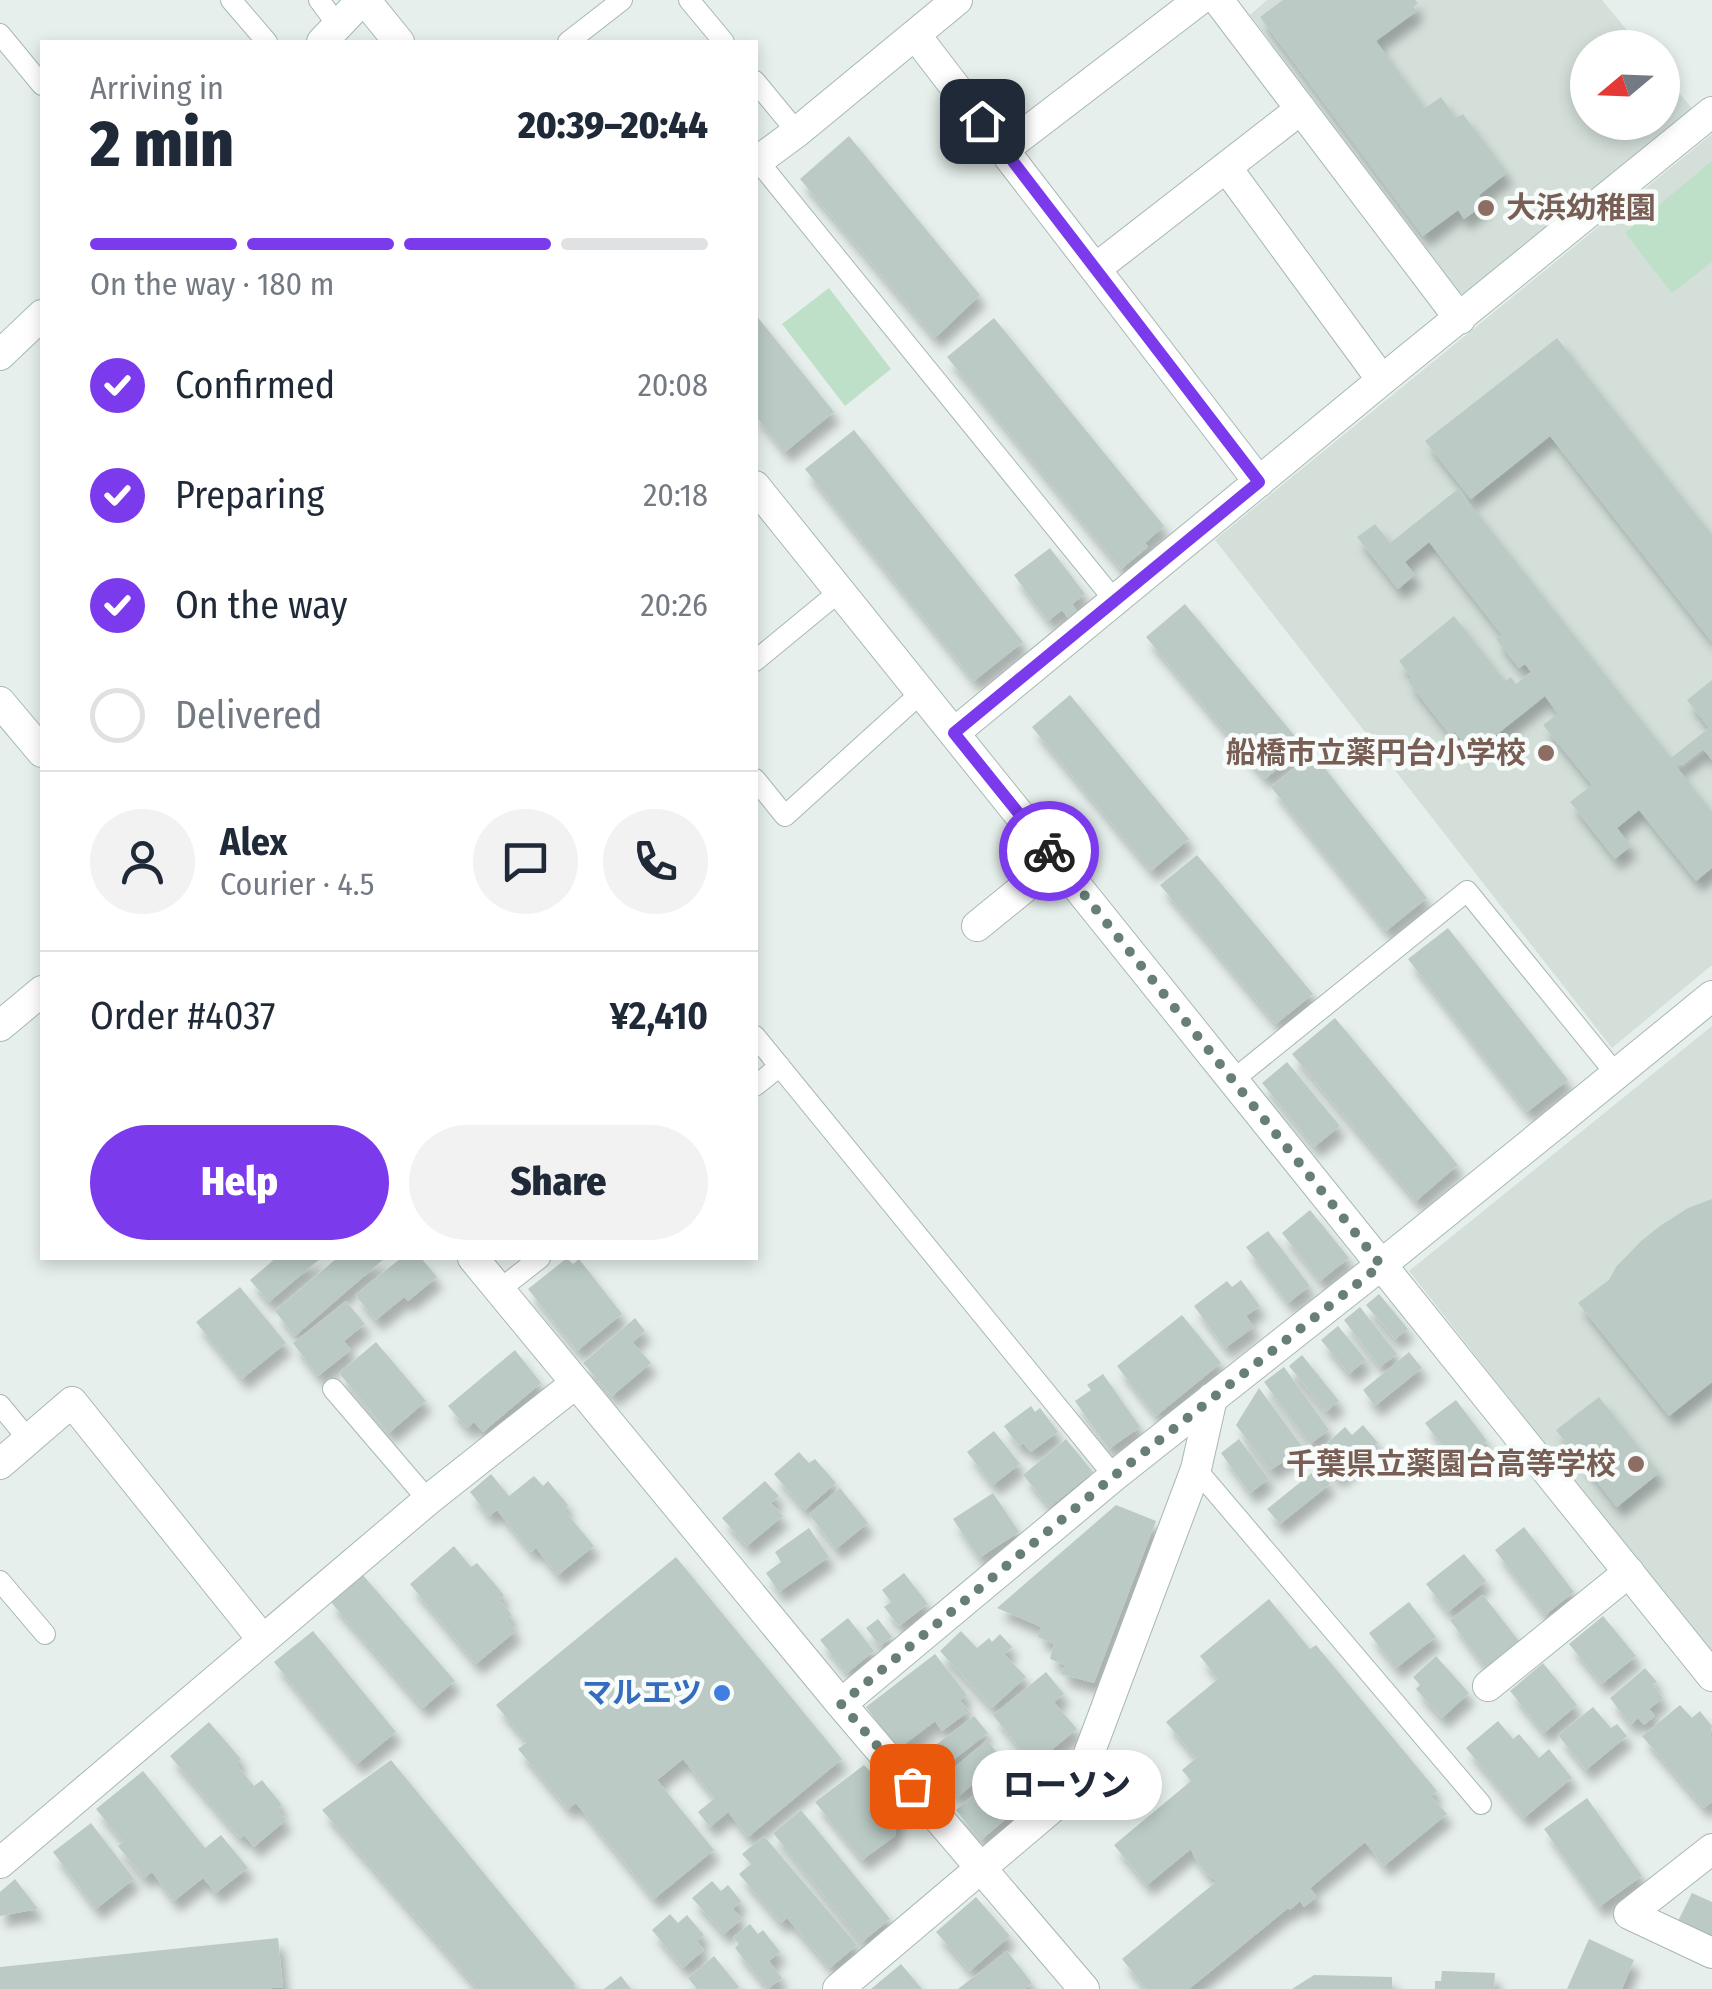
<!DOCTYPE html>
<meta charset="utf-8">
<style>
body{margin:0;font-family:"Fira Sans Condensed","Noto Sans JP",sans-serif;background:#f2f2f3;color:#1f2937;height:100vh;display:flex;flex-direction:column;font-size:38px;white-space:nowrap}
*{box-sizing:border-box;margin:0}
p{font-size:32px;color:#747a83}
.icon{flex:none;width:55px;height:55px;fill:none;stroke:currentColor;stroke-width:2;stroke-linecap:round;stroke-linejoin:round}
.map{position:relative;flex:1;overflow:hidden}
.sheet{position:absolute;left:40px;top:40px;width:718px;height:1220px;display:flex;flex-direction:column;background:#fff;border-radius:0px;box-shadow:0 5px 15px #0003}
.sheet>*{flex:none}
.needle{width:65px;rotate:251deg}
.controls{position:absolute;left:1570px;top:30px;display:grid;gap:20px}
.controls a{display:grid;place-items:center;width:110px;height:110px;border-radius:50%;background:#fff;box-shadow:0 5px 15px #0003;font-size:50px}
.pin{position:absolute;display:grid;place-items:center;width:85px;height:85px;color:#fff;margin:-42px;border-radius:20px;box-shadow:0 5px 15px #0006}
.courier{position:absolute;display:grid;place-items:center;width:100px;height:100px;margin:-50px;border:8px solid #7c3aed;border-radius:50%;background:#fff;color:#222;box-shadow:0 2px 12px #0007}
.bubble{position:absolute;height:70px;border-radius:35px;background:#fff;box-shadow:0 5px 15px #0003;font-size:32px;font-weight:800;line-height:70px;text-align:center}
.headline em{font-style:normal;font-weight:800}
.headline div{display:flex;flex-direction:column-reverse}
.headline{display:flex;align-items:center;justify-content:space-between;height:170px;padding:0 50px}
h1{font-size:65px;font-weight:800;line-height:75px}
.bar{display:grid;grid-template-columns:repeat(4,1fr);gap:15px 10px;align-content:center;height:120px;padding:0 50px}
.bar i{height:12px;border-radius:8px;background:#e0e1e3}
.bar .active{background:#7c3aed}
.bar p{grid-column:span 4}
.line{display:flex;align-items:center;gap:25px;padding:0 50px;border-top:2px solid #e0e1e3}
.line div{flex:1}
.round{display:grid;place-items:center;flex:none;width:105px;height:105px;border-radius:52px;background:#f2f2f3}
ol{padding:0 50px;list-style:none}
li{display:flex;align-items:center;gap:30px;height:110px}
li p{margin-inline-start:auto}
li .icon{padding:10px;border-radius:50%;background:#7c3aed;color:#fff;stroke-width:4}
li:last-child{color:#747a83}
li i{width:55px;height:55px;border:5px solid #e0e1e3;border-radius:50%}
.button{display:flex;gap:20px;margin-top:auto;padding:20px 50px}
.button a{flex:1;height:115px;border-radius:60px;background:#7c3aed;color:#fff;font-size:40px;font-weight:800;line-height:115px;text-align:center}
.button a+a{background:#f2f2f3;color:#1f2937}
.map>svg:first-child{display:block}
.built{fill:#d4dfda}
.green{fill:#bfe0c8}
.building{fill:#bbcac4;filter:url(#shadow)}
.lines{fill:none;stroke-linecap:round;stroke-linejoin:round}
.lane-casing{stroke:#a8b8b2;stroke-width:22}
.street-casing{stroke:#a8b8b2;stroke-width:32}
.secondary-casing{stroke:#a4bbb3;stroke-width:32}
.lane{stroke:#fff;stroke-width:20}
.street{stroke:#fff;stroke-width:30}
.secondary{stroke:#fff;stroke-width:30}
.done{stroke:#687f78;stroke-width:10;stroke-dasharray:0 18}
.route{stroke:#7c3aed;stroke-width:12}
.education-dot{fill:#8d6e63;stroke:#f7fbf9;stroke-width:4}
.shop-dot{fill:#3f7fe0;stroke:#f7fbf9;stroke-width:4}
.labels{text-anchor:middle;stroke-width:9;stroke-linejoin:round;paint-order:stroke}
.education-label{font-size:30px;font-weight:bold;fill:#785e54;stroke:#f7fbf9;text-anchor:end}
.shop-label{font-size:30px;font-weight:bold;fill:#366cbe;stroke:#f7fbf9;text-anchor:end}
</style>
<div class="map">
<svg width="1712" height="1989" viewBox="0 0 1712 1989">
<defs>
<filter id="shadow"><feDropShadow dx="6" dy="11" stdDeviation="5" flood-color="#0004"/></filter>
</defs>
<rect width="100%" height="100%" fill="#e6efeb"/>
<path class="built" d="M1267,0H1602L1641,47L1588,48V122H1662L1663,73L1694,111L1472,295L1460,293L1250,15Z
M1712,134V965L1612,1048L1215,540Z
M1712,1026V1656L1409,1271Z"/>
<path class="green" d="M1712,161V262L1672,293L1625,233Z
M829,288L891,369L845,406L782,324Z"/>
<path class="building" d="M1283,0H1415L1418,3L1413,7L1417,11L1376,41L1425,108L1441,97L1456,118L1463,114L1507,173L1479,195L1485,204L1464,219L1458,210L1423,236L1260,17Z
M849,136L980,295L935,338L800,179Z
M755,314L834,412L785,452L755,415Z
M994,318L1164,526L1145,543L1148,547L1121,569L947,357Z
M1557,338L1712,535V642L1550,436L1471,499L1425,441Z
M854,430L1023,642L974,681L805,469Z
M1458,489L1671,758L1709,728L1687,700L1712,680V760L1703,749L1682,765L1680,763L1676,766L1712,812V868L1696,881L1639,810L1617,828L1631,846L1615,859L1570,802L1592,785L1543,725L1558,714L1545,696L1472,754L1455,732L1450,735L1408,681L1412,678L1399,661L1454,616L1505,681L1511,677L1516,684L1531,672L1525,664L1519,668L1496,639L1502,635L1429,542L1405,562L1415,575L1398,589L1357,537L1375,524L1390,543Z
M1050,548L1085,594L1072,604L1077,611L1068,618L1062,610L1048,621L1014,575Z
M1185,604L1304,747L1265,779L1146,637Z
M1070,695L1189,839L1151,871L1032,727Z
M1313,753L1427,898L1386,931L1271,787Z
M1197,855L1313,994L1276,1024L1160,885Z
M1448,928L1568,1080L1527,1112L1408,959Z
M1335,1018L1458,1165L1416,1201L1292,1054Z
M1287,1062L1340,1126L1314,1147L1262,1083Z
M1712,1199V1382L1669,1416L1578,1303L1609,1280L1616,1267L1641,1241L1660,1226L1688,1208Z
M1310,1210L1349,1258L1320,1281L1282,1233Z
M1268,1231L1310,1286L1288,1303L1246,1247Z
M276,1258H321L269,1302L250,1280Z
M337,1258H385L295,1336L275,1311Z
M401,1258H421L437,1277L408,1301L404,1297L376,1320L355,1295Z
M567,1258L573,1264L579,1259L622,1314L577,1351L528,1289Z
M1241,1280L1260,1306L1246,1316L1254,1327L1225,1348L1194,1306L1227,1281L1232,1287Z
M240,1287L286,1343L242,1379L196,1322Z
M1379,1294L1408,1329L1395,1339L1366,1305Z
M346,1301L365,1324L344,1341L351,1350L318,1376L293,1343Z
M1360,1307L1397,1354L1380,1367L1344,1320Z
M1182,1315L1221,1363L1156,1416L1117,1366Z
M635,1318L645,1331L632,1342L651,1363L612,1396L583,1363Z
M1338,1326L1366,1360L1349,1374L1321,1340Z
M376,1342L426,1401L389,1433L339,1373Z
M515,1350L541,1383L483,1432L474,1422L467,1428L448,1406Z
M1409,1352L1422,1368L1375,1406L1363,1390Z
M1302,1355L1339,1401L1326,1412L1289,1366Z
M1284,1367L1329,1430L1310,1444L1264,1382Z
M1103,1374L1140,1427L1109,1449L1075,1401L1091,1390L1087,1385Z
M1259,1388L1304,1449L1270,1470L1236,1425Z
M1599,1397L1659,1473L1617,1507L1556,1430Z
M1456,1400L1487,1441L1456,1464L1425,1423Z
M1031,1406L1035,1412L1040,1408L1058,1432L1031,1452L1023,1443L1019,1446L1004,1426Z
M1363,1425L1378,1443L1337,1478L1316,1453L1345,1427L1352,1435Z
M994,1431L1020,1464L993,1485L967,1452Z
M1066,1439L1093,1472L1050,1507L1023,1475Z
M1239,1439L1269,1479L1250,1493L1221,1453Z
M799,1452L809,1463L815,1459L836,1483L805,1510L774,1474Z
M1318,1468L1330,1484L1280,1524L1267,1509Z
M491,1474L509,1496L534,1476L543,1486L548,1481L568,1505L564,1510L594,1546L558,1575L536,1548L531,1552L497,1510L489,1516L470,1492Z
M765,1481L779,1496L771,1503L783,1516L747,1546L722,1518Z
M840,1488L868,1523L836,1549L809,1514Z
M993,1493L1019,1532L979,1558L953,1519Z
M1116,1505L1156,1521L1094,1683L1061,1674L1065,1665L1050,1659L1054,1644L1038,1637L1041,1627L997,1608Z
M1524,1527L1574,1592L1545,1615L1495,1550Z
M809,1528L829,1557L779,1592L766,1573L781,1562L775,1552Z
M454,1546L471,1567L477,1563L504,1595L499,1600L512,1615L507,1620L516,1631L476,1664L410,1584Z
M1464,1554L1486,1581L1448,1612L1426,1584Z
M676,1557L842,1759L748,1837L728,1812L710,1827L698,1812L715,1798L683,1759L657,1780L714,1850L654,1899L576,1803L568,1809L518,1749L527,1742L496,1705Z
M904,1573L928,1604L899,1626L884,1607L891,1602L882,1590Z
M362,1574L455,1681L423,1708L330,1601Z
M1483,1595L1519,1641L1485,1667L1450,1620Z
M1269,1599L1310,1649L1316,1645L1437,1791L1431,1796L1447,1814L1384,1866L1365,1842L1310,1888L1317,1897L1304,1907L1300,1901L1290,1910L1288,1908L1189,1989H1146L1122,1959L1217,1881L1206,1873L1194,1857L1191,1849L1147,1885L1114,1845L1191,1781L1182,1770L1196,1758L1166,1722L1218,1679L1200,1656Z
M1409,1602L1436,1637L1396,1668L1369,1633Z
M1603,1616L1636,1656L1602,1684L1569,1644Z
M848,1618L874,1651L847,1673L820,1640Z
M878,1619L892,1637L880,1646L866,1628Z
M313,1631L396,1732L357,1764L274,1662Z
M961,1631L977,1648L989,1638L992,1642L1000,1634L1012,1647L1004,1654L1026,1677L992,1708L940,1651Z
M935,1654L967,1695L960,1700L969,1711L942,1731L935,1721L898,1749L866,1707Z
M1436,1656L1469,1693L1442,1718L1416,1689L1420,1685L1413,1677Z
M1543,1663L1577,1705L1544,1733L1510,1691Z
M1645,1668L1657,1682L1653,1685L1663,1698L1649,1709L1655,1716L1644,1725L1638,1718L1631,1725L1610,1698Z
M1046,1672L1064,1694L1054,1702L1077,1729L1033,1765L993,1715Z
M1680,1705L1692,1718L1700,1711L1712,1726L1710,1735L1712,1738V1802L1704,1808L1642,1736Z
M1593,1707L1611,1728L1617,1724L1627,1736L1586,1770L1558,1735Z
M974,1716L988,1733L931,1777L917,1759Z
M1498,1721L1513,1739L1519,1734L1539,1758L1549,1749L1572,1778L1524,1818L1466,1748Z
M209,1722L241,1759L236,1764L254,1786L262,1780L282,1805L277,1809L286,1820L254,1847L244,1835L240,1838L170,1756Z
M987,1740L1002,1759L958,1797L942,1778Z
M391,1760L575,1984L570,1989H478L322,1810Z
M864,1765L900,1802L895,1836L862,1860L815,1802Z
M1007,1767L1032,1797L981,1840L956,1810Z
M143,1771L205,1848L221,1835L248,1868L216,1893L203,1878L174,1901L152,1872L144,1878L118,1846L123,1842L96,1809Z
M1587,1798L1642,1876L1599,1907L1544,1829Z
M801,1810L890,1919L862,1942L773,1833Z
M91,1823L134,1879L96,1909L53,1852Z
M764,1836L857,1945L830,1968L787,1918L781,1923L739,1874L751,1864L742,1854Z
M15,1879L38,1909L0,1916V1892Z
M712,1881L721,1891L728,1885L741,1901L733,1909L742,1919L724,1934L692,1898Z
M1692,1893L1712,1902V1940L1677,1923Z
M976,1897L1010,1936L970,1971L936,1932Z
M670,1914L678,1923L687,1915L704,1935L697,1941L704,1950L683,1968L652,1930Z
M750,1924L758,1934L763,1930L780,1952L769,1961L782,1978L768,1989L735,1948L739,1944L733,1937Z
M278,1938L283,1987L262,1989H0V1967Z
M1589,1939L1634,1960L1622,1989H1567Z
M1007,1951L1032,1983L1025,1989H958Z
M714,1956L739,1987L736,1989H697L688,1978Z
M901,1964L922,1989H871Z
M1442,1971L1495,1973L1494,1989H1435V1981H1441Z
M1314,1975L1392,1977V1989H1292Z
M621,1976L631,1989H604Z"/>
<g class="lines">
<g class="lane-casing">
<path id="lane" d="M231,0L267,42
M319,0L339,27
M689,0L724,42
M0,34L42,85
M568,42L622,0
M755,81L797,132
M758,161L1115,601
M755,661L840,591
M755,779L785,816L922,692
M755,1036L1114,1476
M1233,1080L1467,891L1616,1074
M755,1086L780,1066
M499,1290L540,1258
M333,1389L428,1500
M0,1405L28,1439
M1196,1469L1481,1804
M0,1581L45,1634"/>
</g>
<g class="street-casing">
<path id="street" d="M365,0L399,42
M1218,0L1460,319
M916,36L1259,482
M1003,150L1199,0
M755,163L797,132L957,0
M1226,167L1382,380
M1095,269L1301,109
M755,486L1712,1676
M954,733L1382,380L1712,112
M977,926L1057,861
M1555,1124L1712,996
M473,1258L841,1704L1084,1989
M0,1464L72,1402L263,1640
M1488,1686L1629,1572
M841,1704L1114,1476L1381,1265
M1712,1849L1629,1914L1712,1953
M0,1863L428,1500L576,1383
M838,1989L1060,1801L1084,1767L1196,1469L1212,1398"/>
</g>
<g class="secondary-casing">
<path id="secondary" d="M322,42L362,0
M0,355L42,315
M0,702L42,752
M0,1026L42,991
M1381,1265L1555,1124"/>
</g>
<use href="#lane" class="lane"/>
<use href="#street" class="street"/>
<use href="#secondary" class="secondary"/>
</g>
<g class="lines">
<path class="done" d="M912,1786L841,1704L1114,1476L1381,1265L1049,851"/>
<path class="route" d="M982,121L1259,482L954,733L1049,851"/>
</g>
<g class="education-dot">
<circle cx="1486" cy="208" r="10"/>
<circle cx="1546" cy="753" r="10"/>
<circle cx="1636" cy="1464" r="10"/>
</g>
<circle class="shop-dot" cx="722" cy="1693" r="10"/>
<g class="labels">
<g class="education-label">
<text x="1506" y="218" text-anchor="start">大浜幼稚園</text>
<text x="1526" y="763">船橋市立薬円台小学校</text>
<text x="1616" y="1474">千葉県立薬園台高等学校</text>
</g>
<g class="shop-label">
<text x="702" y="1703">マルエツ</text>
</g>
</g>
</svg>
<div class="controls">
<a><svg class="needle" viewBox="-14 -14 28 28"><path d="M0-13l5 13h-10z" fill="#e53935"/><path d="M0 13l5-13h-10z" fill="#747a83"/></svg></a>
</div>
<div class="pin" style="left:912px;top:1786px;background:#ea580c"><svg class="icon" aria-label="bag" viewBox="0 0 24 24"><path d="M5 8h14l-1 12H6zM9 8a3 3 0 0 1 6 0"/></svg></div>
<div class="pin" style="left:982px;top:121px;background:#1f2937"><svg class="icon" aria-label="home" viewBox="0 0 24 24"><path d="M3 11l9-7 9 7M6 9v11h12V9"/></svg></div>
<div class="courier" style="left:1049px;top:851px"><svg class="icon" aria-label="bike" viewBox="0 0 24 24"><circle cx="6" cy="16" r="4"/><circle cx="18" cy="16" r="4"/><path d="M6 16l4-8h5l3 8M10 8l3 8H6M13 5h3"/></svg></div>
<div class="bubble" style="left:972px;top:1750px;width:190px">ローソン</div>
<section class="sheet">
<div class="headline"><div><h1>2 min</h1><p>Arriving in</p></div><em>20:39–20:44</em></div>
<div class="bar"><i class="active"></i><i class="active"></i><i class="active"></i><i></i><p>On the way · 180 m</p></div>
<ol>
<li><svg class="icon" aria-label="check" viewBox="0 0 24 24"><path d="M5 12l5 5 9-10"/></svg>Confirmed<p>20:08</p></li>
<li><svg class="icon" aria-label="check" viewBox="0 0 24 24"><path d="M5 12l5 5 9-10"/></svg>Preparing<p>20:18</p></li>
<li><svg class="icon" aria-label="check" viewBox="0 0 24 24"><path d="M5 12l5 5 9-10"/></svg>On the way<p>20:26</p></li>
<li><i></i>Delivered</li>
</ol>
<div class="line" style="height:180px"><a class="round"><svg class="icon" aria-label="person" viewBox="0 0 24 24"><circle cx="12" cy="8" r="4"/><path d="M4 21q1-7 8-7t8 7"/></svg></a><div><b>Alex</b><p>Courier · 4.5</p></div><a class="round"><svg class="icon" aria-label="chat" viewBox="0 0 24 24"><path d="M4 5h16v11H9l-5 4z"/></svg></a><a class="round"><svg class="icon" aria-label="phone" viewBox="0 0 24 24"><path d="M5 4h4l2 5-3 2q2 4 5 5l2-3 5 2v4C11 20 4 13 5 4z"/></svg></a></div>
<div class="line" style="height:130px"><div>Order #4037</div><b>¥2,410</b></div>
<div class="button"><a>Help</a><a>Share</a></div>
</section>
</div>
